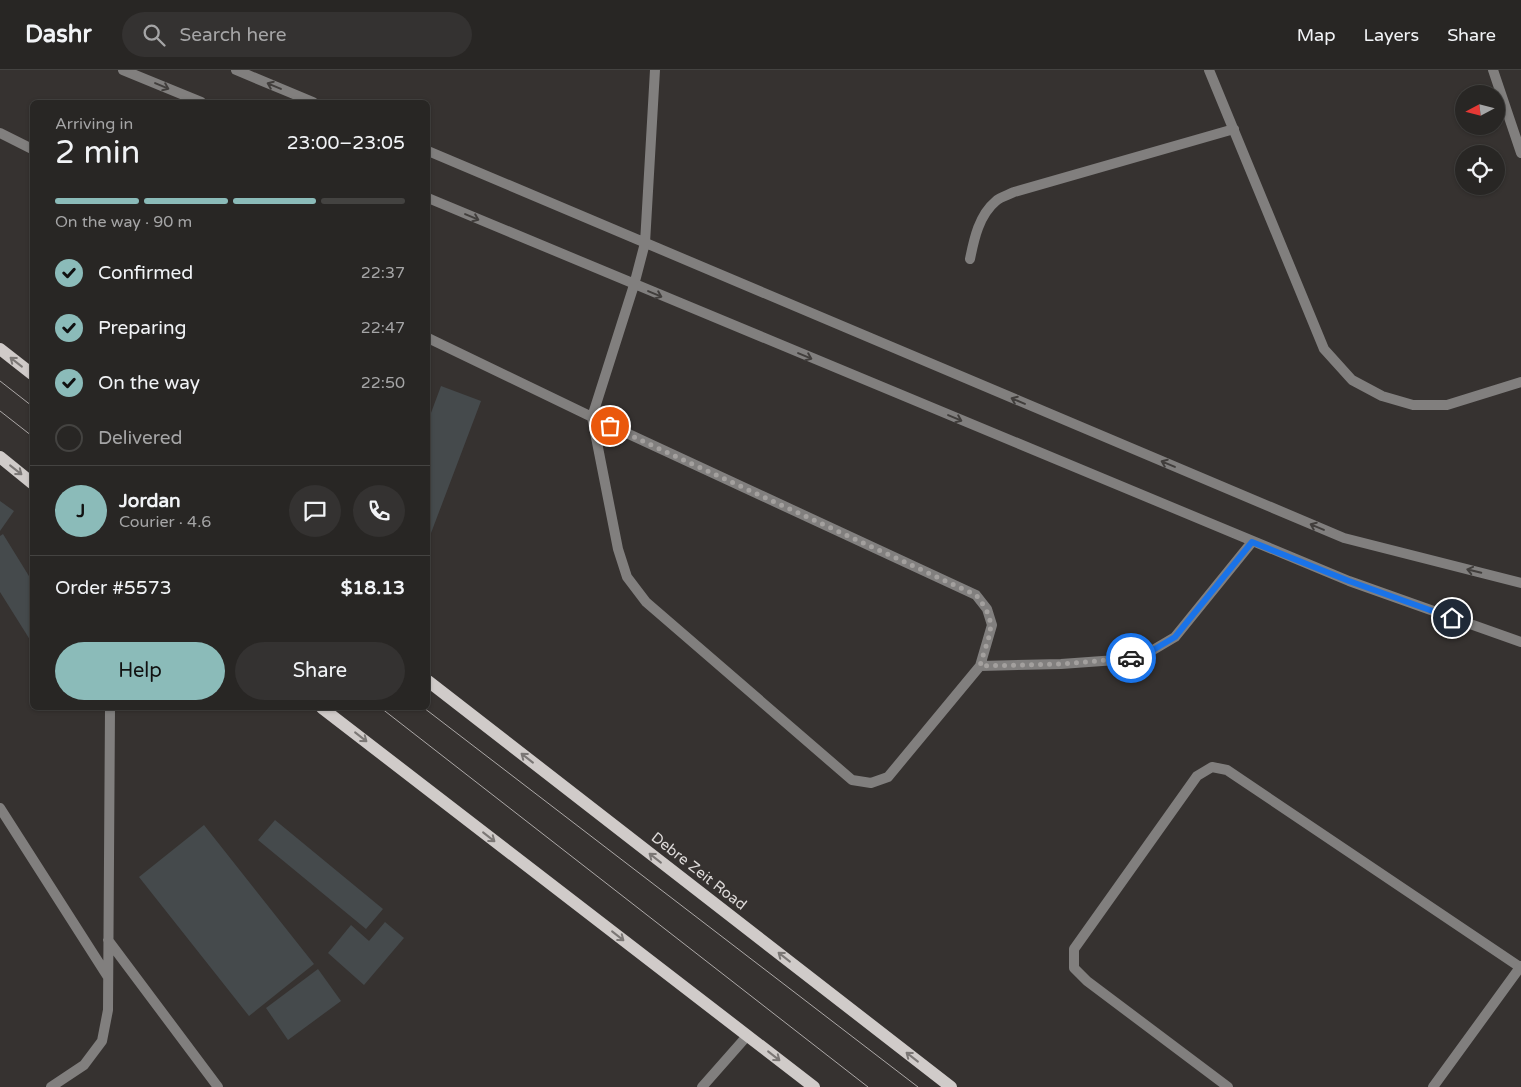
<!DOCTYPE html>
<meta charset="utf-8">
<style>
body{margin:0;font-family:"Varela Round",sans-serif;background:#343231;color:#f1f3f6;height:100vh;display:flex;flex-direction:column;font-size:19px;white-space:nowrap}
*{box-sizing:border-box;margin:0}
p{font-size:16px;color:#a5a5a6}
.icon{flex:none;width:28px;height:28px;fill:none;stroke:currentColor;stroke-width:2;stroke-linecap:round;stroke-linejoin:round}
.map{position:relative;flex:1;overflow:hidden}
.panel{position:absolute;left:30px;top:30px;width:400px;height:610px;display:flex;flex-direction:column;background:#282624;border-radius:8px;box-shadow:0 1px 4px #0004,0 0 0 1px #444341}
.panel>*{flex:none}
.needle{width:32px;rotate:263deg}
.buttons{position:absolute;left:1455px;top:15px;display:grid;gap:10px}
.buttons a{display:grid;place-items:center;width:50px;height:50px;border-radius:50%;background:#282624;box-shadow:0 1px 4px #0004,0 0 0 1px #444341;font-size:25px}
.pin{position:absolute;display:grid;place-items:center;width:42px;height:42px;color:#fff;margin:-21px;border:2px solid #fff;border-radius:50%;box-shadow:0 1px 5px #0007}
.courier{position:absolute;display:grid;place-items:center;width:50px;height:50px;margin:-25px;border:4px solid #1a73e8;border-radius:50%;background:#fff;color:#222;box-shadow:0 1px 6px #0007}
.overview em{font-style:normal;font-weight:600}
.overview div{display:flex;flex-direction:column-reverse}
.overview{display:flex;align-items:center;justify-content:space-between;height:85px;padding:0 25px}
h1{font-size:32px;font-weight:600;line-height:38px}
.bar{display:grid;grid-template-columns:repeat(4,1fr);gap:8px 5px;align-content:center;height:60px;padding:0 25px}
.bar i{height:6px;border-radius:4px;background:#444341}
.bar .current{background:#8bbbb9}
.bar p{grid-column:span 4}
.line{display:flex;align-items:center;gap:12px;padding:0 25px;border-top:1px solid #444341}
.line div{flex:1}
.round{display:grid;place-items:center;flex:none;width:52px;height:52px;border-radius:26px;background:#343231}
ol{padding:0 25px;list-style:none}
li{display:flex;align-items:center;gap:15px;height:55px}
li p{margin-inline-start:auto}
li .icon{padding:5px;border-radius:50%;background:#8bbbb9;color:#111;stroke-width:4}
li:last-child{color:#a5a5a6}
li i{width:28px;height:28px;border:2px solid #444341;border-radius:50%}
.primary-button{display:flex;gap:10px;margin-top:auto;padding:10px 25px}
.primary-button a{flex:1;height:58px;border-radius:30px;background:#8bbbb9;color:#111;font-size:20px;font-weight:600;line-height:58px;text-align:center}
.primary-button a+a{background:#343231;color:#f1f3f6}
header{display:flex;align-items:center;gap:30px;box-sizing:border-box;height:70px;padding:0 25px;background:#282624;border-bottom:1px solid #444341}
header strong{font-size:24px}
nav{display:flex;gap:28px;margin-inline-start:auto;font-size:18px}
.search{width:350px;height:45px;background:#343231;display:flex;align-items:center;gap:12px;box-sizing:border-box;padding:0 18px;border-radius:28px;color:#a5a5a6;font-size:19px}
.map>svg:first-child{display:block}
.building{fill:#454a4c}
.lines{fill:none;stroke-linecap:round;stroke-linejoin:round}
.service{stroke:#817f7e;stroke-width:10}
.minor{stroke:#817f7e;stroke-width:10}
.primary{stroke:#d0cbc9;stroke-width:12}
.tram{stroke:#aca8a7;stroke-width:1}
.oneway{stroke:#413e3c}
.oneway2{stroke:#7b7775}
.done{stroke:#a3a09e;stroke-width:5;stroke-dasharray:0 9}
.route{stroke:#1a73e8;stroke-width:6}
.labels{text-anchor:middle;stroke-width:5;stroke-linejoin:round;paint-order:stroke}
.street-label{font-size:15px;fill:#dedbda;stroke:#363230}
</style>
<header>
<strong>Dashr</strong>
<div class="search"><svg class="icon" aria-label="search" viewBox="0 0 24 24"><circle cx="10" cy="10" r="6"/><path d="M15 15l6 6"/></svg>Search here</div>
<nav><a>Map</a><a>Layers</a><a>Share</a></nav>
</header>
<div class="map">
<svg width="1521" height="1017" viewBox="0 0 1521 1017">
<rect width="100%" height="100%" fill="#363230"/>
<path class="building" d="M441,316L481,331L428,471V351Z
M0,431L14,441L0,461Z
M3,464L32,511V573L0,522V466Z
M275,750L383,839L366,859L258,770Z
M204,755L314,894L249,946L139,807Z
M385,852L404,868L364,915L328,883L351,855L369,871Z
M318,899L341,931L288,970L266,938Z"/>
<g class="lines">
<path class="service" d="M123,0L201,32
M236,0L313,32
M1209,0L1324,279L1352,310L1382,326L1413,335H1447L1521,312
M1493,0L1521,83
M0,63L32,79
M428,81L1344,468L1521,513
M428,128L1349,511L1521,572
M970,189C974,169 979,145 996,131C1000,127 1008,125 1014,122L1234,59
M428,268L592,347L976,525L987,539L992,555L980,596L888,707L871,713L852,710L646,532L627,507L618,479L592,347L634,215L645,173L655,0
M980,596L1061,594L1130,589L1153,580L1175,567L1252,472
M702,1017L747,966
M1228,1017L1087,911L1074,898V879L1197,706L1212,697L1227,700L1520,897
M1433,1017L1521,896"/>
<path class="minor" d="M0,738L108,907
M108,870L218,1017
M51,1017L84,995L102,971L108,940L110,638"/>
<path class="primary" d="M0,279L32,304
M0,387L32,413
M428,611L951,1017
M322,638L814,1017"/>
<path class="tram" d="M0,311L32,336
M0,341L32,366
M381,638L868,1017
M424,638L918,1017"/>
</g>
<defs><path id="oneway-shaft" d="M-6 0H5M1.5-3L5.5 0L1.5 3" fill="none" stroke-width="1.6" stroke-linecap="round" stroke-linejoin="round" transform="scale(1.25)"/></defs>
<g class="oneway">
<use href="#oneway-shaft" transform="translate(162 16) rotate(23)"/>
<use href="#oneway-shaft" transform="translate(274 16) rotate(-157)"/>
<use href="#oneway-shaft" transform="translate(472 147) rotate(23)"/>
<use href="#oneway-shaft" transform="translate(655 224) rotate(23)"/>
<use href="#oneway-shaft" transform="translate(805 286) rotate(23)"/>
<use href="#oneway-shaft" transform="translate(1018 331) rotate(-157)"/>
<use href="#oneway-shaft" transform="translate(955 348) rotate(23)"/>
<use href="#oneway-shaft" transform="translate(1168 394) rotate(-157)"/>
<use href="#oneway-shaft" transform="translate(1317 457) rotate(-157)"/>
<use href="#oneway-shaft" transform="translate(1474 501) rotate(-166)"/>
</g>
<g class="oneway2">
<use href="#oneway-shaft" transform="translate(16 292) rotate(-142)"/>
<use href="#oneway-shaft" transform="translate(16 400) rotate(38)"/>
<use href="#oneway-shaft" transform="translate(361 667) rotate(38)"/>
<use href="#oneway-shaft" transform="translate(527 688) rotate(-142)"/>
<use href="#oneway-shaft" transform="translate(489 767) rotate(38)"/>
<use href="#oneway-shaft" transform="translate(655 788) rotate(-142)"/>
<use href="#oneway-shaft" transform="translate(618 866) rotate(38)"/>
<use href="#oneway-shaft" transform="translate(784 887) rotate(-142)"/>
<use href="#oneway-shaft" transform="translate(774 986) rotate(38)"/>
<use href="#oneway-shaft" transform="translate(912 987) rotate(-142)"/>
</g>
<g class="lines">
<path class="done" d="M610,356L976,525C1000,555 989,562 980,596L1061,594L1131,588"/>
<path class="route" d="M1131,588L1153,580L1175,567L1252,472L1349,511L1452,548"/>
</g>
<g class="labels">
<g class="street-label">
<text transform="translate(699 801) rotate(38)" y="5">Debre Zeit Road</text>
</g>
</g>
</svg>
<div class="buttons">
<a><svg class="needle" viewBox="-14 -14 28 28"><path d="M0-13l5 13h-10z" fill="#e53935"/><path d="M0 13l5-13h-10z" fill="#a5a5a6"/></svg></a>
<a><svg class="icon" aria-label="locate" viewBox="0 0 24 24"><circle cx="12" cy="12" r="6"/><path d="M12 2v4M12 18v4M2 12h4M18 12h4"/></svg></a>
</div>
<div class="pin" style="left:610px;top:356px;background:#ea580c"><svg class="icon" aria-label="bag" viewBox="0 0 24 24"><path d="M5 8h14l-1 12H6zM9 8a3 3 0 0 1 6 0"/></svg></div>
<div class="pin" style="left:1452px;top:548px;background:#1f2937"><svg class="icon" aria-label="home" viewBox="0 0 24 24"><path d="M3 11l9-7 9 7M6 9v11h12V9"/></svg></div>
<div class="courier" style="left:1131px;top:588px"><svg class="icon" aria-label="car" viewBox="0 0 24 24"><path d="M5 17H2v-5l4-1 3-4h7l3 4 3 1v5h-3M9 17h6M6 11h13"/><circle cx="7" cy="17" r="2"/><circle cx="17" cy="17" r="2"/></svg></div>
<section class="panel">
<div class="overview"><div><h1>2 min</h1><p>Arriving in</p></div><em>23:00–23:05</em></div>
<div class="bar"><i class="current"></i><i class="current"></i><i class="current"></i><i></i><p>On the way · 90 m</p></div>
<ol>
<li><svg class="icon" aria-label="check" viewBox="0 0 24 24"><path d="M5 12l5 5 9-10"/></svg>Confirmed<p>22:37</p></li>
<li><svg class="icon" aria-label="check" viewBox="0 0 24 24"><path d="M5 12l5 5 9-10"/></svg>Preparing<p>22:47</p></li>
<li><svg class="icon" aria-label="check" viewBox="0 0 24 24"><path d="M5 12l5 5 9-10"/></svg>On the way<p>22:50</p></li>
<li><i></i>Delivered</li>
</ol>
<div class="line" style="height:90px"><b class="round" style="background:#8bbbb9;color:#111">J</b><div><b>Jordan</b><p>Courier · 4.6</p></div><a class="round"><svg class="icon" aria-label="chat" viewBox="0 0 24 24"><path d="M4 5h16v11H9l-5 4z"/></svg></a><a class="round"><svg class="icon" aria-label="phone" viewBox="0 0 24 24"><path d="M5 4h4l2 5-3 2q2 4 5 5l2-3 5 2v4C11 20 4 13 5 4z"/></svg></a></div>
<div class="line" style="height:65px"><div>Order #5573</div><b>$18.13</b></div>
<div class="primary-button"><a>Help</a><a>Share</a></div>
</section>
</div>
